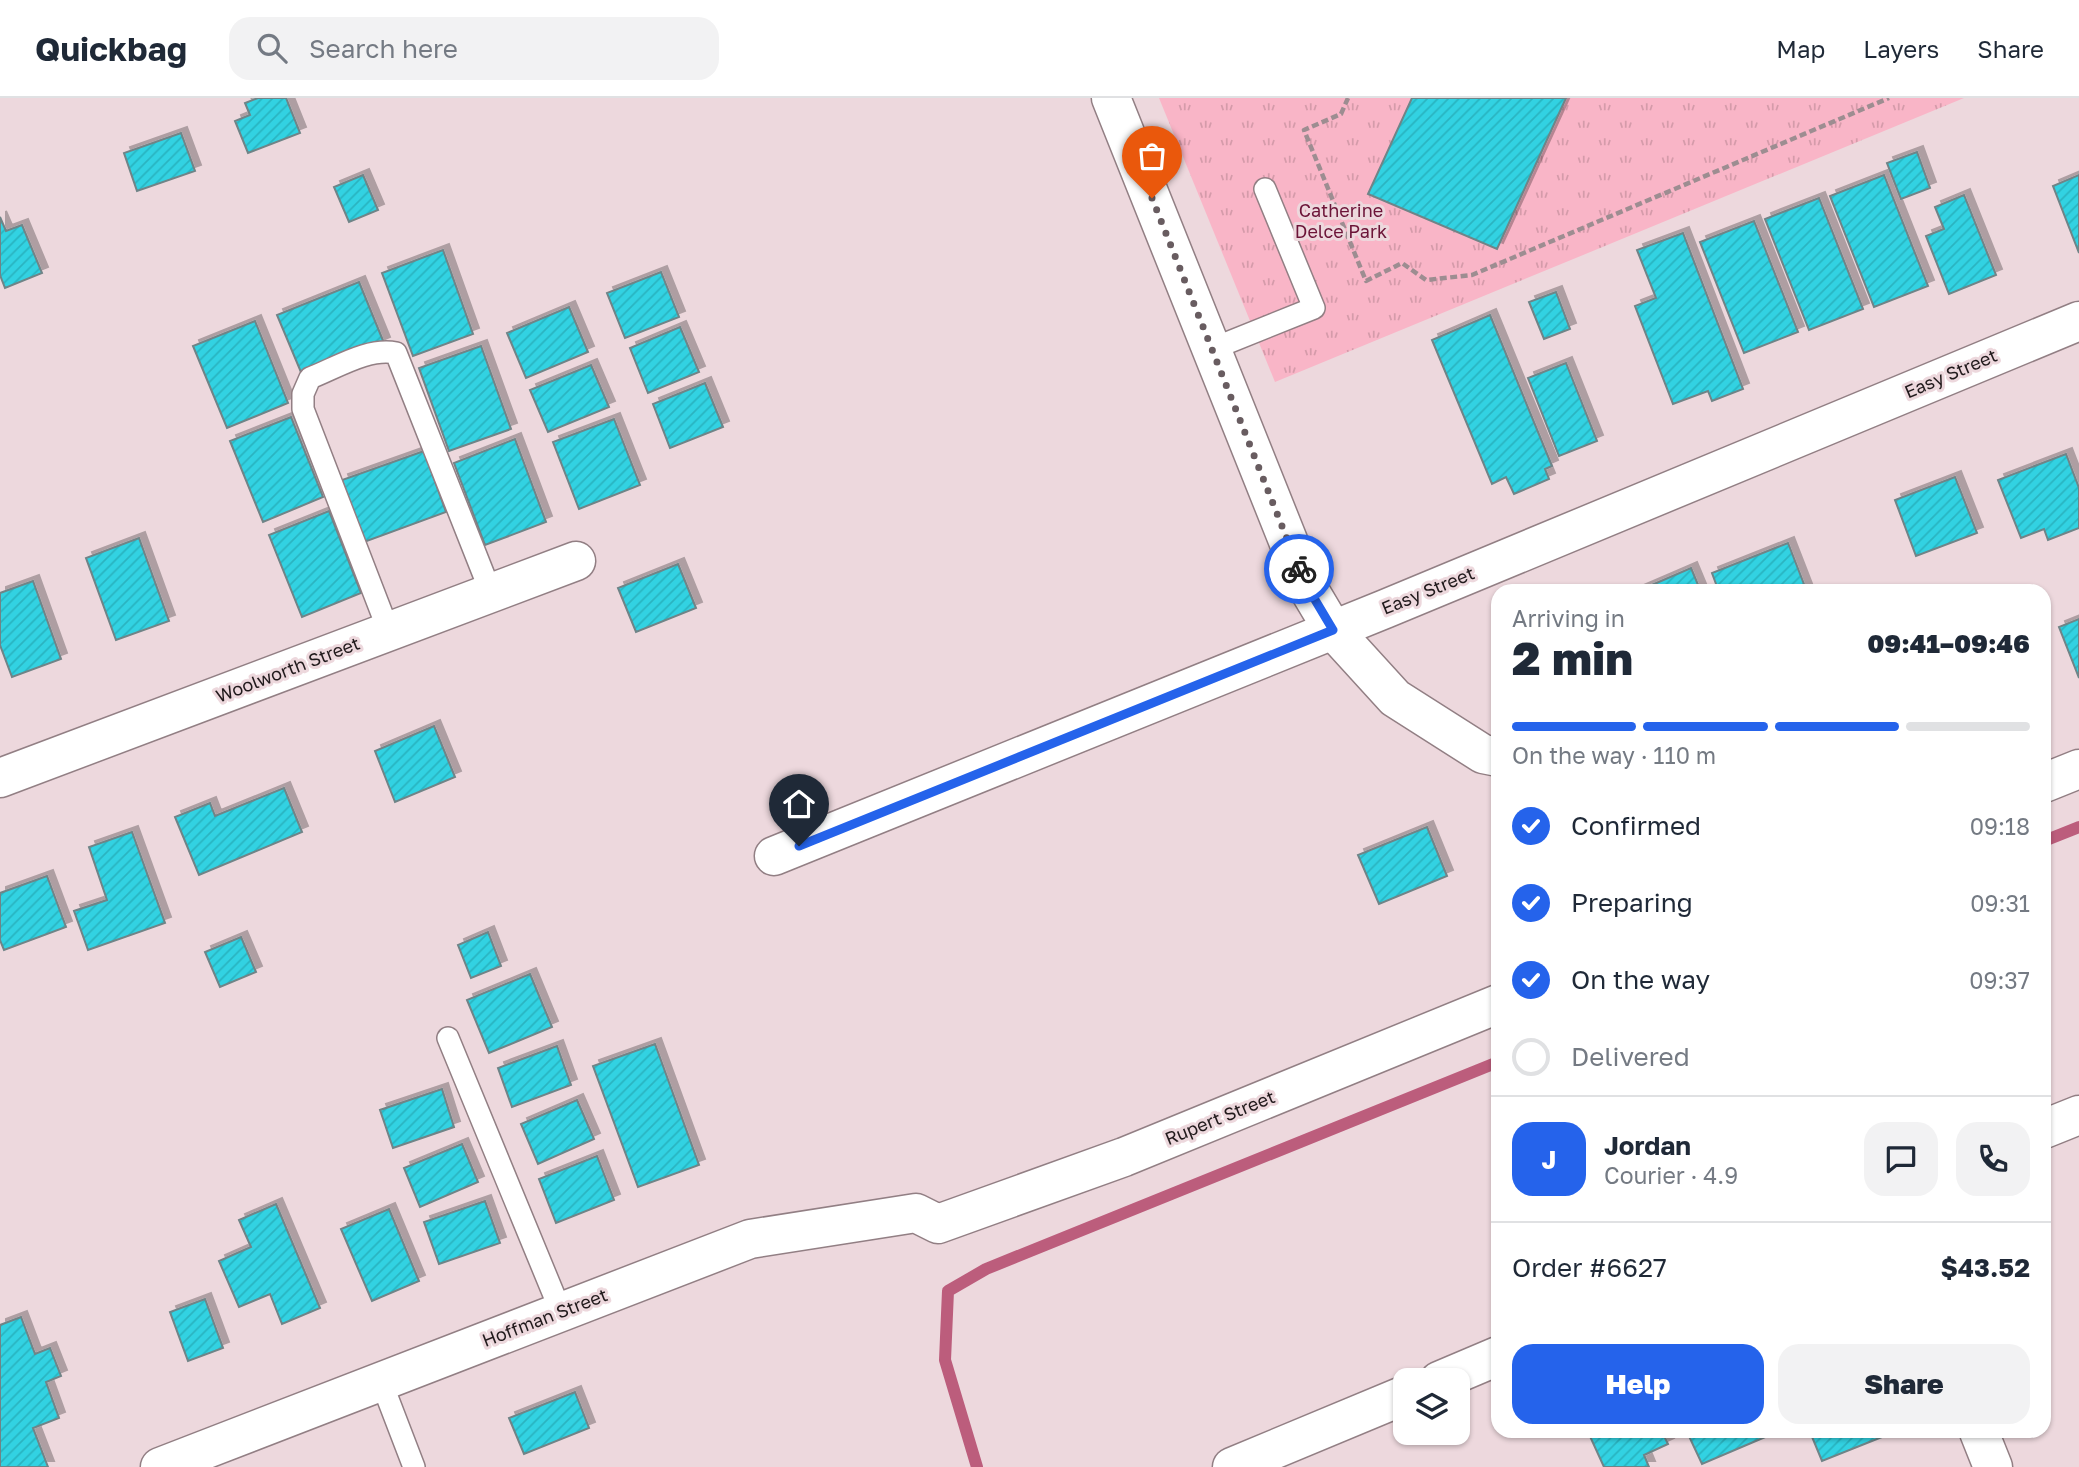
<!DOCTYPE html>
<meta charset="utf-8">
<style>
body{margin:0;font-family:"Golos Text",sans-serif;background:#f2f2f3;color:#1f2937;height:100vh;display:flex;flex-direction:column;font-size:26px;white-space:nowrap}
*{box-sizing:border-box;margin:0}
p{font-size:23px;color:#747a83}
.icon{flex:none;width:38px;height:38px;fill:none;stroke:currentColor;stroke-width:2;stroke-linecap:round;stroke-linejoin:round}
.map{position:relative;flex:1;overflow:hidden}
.sheet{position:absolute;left:1491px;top:486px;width:560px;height:854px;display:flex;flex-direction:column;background:#fff;border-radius:21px;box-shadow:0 2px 5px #0004}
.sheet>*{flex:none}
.buttons{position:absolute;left:1393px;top:1270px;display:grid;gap:14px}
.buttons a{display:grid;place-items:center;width:77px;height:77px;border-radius:14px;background:#fff;box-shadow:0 2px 5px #0004;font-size:35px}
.pin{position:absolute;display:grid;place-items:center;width:60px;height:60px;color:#fff;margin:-72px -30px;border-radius:50% 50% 50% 0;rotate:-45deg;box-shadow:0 0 7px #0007}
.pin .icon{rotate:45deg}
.courier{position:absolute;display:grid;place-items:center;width:70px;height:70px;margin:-35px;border:5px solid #2563eb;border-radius:50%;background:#fff;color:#222;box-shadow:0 2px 9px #0007}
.overview em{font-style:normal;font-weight:800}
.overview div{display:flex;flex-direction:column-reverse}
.overview{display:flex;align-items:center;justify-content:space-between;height:119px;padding:0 21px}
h1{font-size:46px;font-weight:800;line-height:52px}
.bar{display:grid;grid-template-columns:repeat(4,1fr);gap:10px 7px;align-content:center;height:84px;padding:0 21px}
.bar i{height:9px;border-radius:5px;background:#e0e1e3}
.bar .active{background:#2563eb}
.bar p{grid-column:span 4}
.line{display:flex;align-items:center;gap:18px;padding:0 21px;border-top:2px solid #e0e1e3}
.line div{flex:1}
.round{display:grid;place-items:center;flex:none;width:74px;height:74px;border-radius:21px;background:#f2f2f3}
ol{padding:0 21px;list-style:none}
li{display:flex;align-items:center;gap:21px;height:77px}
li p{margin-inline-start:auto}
li .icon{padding:7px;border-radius:50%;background:#2563eb;color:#fff;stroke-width:4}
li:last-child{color:#747a83}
li i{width:38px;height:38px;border:4px solid #e0e1e3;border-radius:50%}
.cta{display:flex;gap:14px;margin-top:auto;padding:14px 21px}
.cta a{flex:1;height:80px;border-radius:21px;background:#2563eb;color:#fff;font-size:28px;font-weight:800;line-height:80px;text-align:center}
.cta a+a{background:#f2f2f3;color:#1f2937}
header{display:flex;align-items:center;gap:42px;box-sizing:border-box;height:98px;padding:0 35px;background:#fff;border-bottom:2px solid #e0e1e3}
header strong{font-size:33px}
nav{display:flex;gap:38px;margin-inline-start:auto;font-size:24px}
.search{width:490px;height:63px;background:#f2f2f3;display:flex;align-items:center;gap:18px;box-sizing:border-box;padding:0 24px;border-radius:21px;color:#747a83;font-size:26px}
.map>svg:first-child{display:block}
.park{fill:url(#park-tufts)}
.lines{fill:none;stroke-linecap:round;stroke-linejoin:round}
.stream{stroke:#bc5d7c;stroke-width:12}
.building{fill:url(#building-hatch);stroke:#6f8487;stroke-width:2;filter:url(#shadow)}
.lane-casing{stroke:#927f84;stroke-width:24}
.street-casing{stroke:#927f84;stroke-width:41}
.secondary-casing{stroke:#927f84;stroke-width:41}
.path{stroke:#9d8d91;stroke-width:4.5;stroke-dasharray:7 3.5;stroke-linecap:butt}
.lane{stroke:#fff;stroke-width:21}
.street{stroke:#fff;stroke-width:38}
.secondary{stroke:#fff;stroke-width:38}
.done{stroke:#685c60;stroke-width:7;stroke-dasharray:0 12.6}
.route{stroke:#2563eb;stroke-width:9}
.labels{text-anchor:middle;stroke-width:6;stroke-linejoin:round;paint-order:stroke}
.park-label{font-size:18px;fill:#6c1438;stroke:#edd8dd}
.street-label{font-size:18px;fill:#211a1c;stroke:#edd8dd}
</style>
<header>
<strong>Quickbag</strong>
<div class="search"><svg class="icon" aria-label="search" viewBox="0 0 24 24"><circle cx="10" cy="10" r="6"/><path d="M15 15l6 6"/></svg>Search here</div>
<nav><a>Map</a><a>Layers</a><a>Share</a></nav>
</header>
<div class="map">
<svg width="2079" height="1369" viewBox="0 0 2079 1369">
<defs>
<pattern id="park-tufts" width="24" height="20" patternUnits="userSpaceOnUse" patternTransform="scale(1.75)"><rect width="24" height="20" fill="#f9b5c7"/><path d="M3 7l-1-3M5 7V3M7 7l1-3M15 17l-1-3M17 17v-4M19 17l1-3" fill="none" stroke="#d59baa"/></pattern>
<pattern id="building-hatch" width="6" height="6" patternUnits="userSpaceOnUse" patternTransform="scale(1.75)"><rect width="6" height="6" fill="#31d2e2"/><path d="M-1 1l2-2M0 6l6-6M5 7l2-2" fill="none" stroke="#2bb4c1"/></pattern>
<filter id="shadow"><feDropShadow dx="6" dy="-6" stdDeviation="0" flood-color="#0004"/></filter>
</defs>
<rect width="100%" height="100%" fill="#edd8dd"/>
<path class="park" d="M1159,0H1964L1275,284Z"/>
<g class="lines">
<path class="stream" d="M2044,743L2079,729
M977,1369L945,1262L948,1193L986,1171L1498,964"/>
</g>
<path class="building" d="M258,0H286L300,35L248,55L235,23L250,17L245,5Z
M1412,0H1566L1497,151L1368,96Z
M181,35L195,73L137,93L124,55Z
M1917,54L1930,90L1901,101L1887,65Z
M363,77L378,112L349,124L334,89Z
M1884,77L1928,188L1874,209L1830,98Z
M2079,77V155L2053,88Z
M1964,97L1996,177L1949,196L1926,138L1944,131L1935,109Z
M1819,100L1863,211L1809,232L1765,121Z
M0,119L6,133L22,127L42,175L5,190L0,177Z
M1754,123L1798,234L1744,255L1700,144Z
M1683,135L1743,291L1712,303L1708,293L1673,306L1635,208L1656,200L1637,152Z
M443,152L473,236L413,258L382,175Z
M661,174L679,219L625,240L607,195Z
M359,184L384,245L303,279L277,217Z
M1556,194L1570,231L1544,241L1529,204Z
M569,209L588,254L526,280L507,235Z
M1490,217L1552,368L1545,371L1549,381L1514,396L1506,379L1492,386L1432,242Z
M255,223L288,305L227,330L193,248Z
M680,229L699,274L648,295L630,250Z
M481,248L511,331L449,353L419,270Z
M1566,265L1597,343L1559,358L1528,280Z
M591,267L609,309L548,334L530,292Z
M705,285L723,329L670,350L653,306Z
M291,319L323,399L263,424L230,343Z
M614,321L640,387L579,411L553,344Z
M515,341L546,424L485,447L454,365Z
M424,353L446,414L364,444L342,382Z
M2066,356L2079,390V430L2048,442L2044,431L2021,440L1998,382Z
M1955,379L1977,435L1916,458L1895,402Z
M329,413L361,495L302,519L269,437Z
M139,440L169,523L116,542L86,460Z
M1788,445L1807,494H1719L1712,475Z
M678,466L696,510L636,534L618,490Z
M1691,470L1701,494H1638V493Z
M33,483L61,561L12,579L0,547V495Z
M2079,521V580L2059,529Z
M434,628L455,679L395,704L375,653Z
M284,690L302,734L199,777L175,719L210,705L215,718Z
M1427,729L1447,778L1379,806L1358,757Z
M132,734L165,825L88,852L74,813L107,802L89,749Z
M47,778L66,829L4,852L0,842V795Z
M488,834L501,868L471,880L458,847Z
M241,839L256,874L220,889L205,854Z
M530,876L552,929L489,955L467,902Z
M655,946L699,1067L638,1089L593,968Z
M557,948L571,987L512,1009L498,970Z
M442,991L454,1029L393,1050L380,1012Z
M577,1002L594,1041L538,1066L521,1026Z
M462,1046L478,1084L420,1109L404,1070Z
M597,1058L614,1102L556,1125L539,1081Z
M485,1103L500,1145L439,1166L424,1124Z
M276,1106L320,1210L282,1226L270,1196L239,1209L219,1163L251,1149L239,1122Z
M389,1111L419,1183L372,1203L341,1131Z
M205,1201L223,1250L188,1263L170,1214Z
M21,1219L35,1256L50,1250L61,1278L46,1284L59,1320L33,1330L48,1369H0V1227Z
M575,1294L589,1330L524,1356L509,1320Z
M1588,1334H1662L1668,1346L1644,1357L1649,1369H1604Z
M1687,1334H1777L1702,1366Z
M1810,1334H1892V1335L1822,1363Z"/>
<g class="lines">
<g class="lane-casing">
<path id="lane" d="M1212,251L1314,210L1265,91
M389,534L303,311V296L310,280C336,270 369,249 396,255L491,495
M448,940L561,1214
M381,1283L414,1369"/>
</g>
<g class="street-casing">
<path id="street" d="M0,680L576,463
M774,758L1385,511L2079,223
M2044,1031L2079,1017
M1439,1283L1498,1258
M1232,1369L1405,1297"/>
</g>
<g class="secondary-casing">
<path id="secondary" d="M1111,0L1305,485L1333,532L1395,600L1483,656L1498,659
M2044,685L2079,671
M1979,1334L1993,1369
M160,1369L750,1141L916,1115L938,1126L1124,1059L1498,906"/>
</g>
<path class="path" d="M1348,0L1341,16L1304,32L1366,183L1402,165L1426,182L1472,177L1889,0"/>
<use href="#lane" class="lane"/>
<use href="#street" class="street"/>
<use href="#secondary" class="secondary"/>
</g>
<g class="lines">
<path class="done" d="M1152,100L1299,471"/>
<path class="route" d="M799,748L1333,532L1305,485L1299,471"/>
</g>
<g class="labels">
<g class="park-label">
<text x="1341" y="119">Catherine<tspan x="1341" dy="21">Delce Park</tspan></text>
</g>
<g class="street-label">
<text transform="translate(1951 276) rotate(-23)" y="6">Easy Street</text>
<text transform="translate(1428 493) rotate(-22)" y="6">Easy Street</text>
<text transform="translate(288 572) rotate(-21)" y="6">Woolworth Street</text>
<text transform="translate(1220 1020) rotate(-22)" y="6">Rupert Street</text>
<text transform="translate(545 1220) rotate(-21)" y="6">Hoffman Street</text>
</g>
</g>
</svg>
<div class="buttons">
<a><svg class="icon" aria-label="layers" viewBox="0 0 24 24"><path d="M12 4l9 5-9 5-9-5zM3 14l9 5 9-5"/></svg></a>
</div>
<div class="pin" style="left:1152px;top:100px;background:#ea580c"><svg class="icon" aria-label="bag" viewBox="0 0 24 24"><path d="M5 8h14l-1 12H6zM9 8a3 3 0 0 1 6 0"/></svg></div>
<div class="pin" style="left:799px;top:748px;background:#1f2937"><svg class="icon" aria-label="home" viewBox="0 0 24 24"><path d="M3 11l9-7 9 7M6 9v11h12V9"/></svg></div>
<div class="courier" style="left:1299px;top:471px"><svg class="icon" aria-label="bike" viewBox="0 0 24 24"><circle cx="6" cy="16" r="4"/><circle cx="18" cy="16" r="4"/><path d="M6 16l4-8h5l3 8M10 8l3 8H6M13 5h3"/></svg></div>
<section class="sheet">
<div class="overview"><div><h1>2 min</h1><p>Arriving in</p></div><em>09:41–09:46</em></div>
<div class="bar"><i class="active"></i><i class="active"></i><i class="active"></i><i></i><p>On the way · 110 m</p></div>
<ol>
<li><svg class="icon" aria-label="check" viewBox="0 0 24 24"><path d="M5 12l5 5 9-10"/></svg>Confirmed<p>09:18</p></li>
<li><svg class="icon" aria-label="check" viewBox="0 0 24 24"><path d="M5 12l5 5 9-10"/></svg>Preparing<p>09:31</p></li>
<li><svg class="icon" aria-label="check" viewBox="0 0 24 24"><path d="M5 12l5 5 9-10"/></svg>On the way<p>09:37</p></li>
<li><i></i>Delivered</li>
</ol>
<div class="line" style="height:126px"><b class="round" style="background:#2563eb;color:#fff">J</b><div><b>Jordan</b><p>Courier · 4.9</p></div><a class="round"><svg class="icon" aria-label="chat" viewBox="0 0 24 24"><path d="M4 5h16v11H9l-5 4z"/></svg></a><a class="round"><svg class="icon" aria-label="phone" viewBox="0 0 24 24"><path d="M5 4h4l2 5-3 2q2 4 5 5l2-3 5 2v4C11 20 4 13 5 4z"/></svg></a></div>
<div class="line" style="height:91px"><div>Order #6627</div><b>$43.52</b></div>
<div class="cta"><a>Help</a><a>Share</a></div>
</section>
</div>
